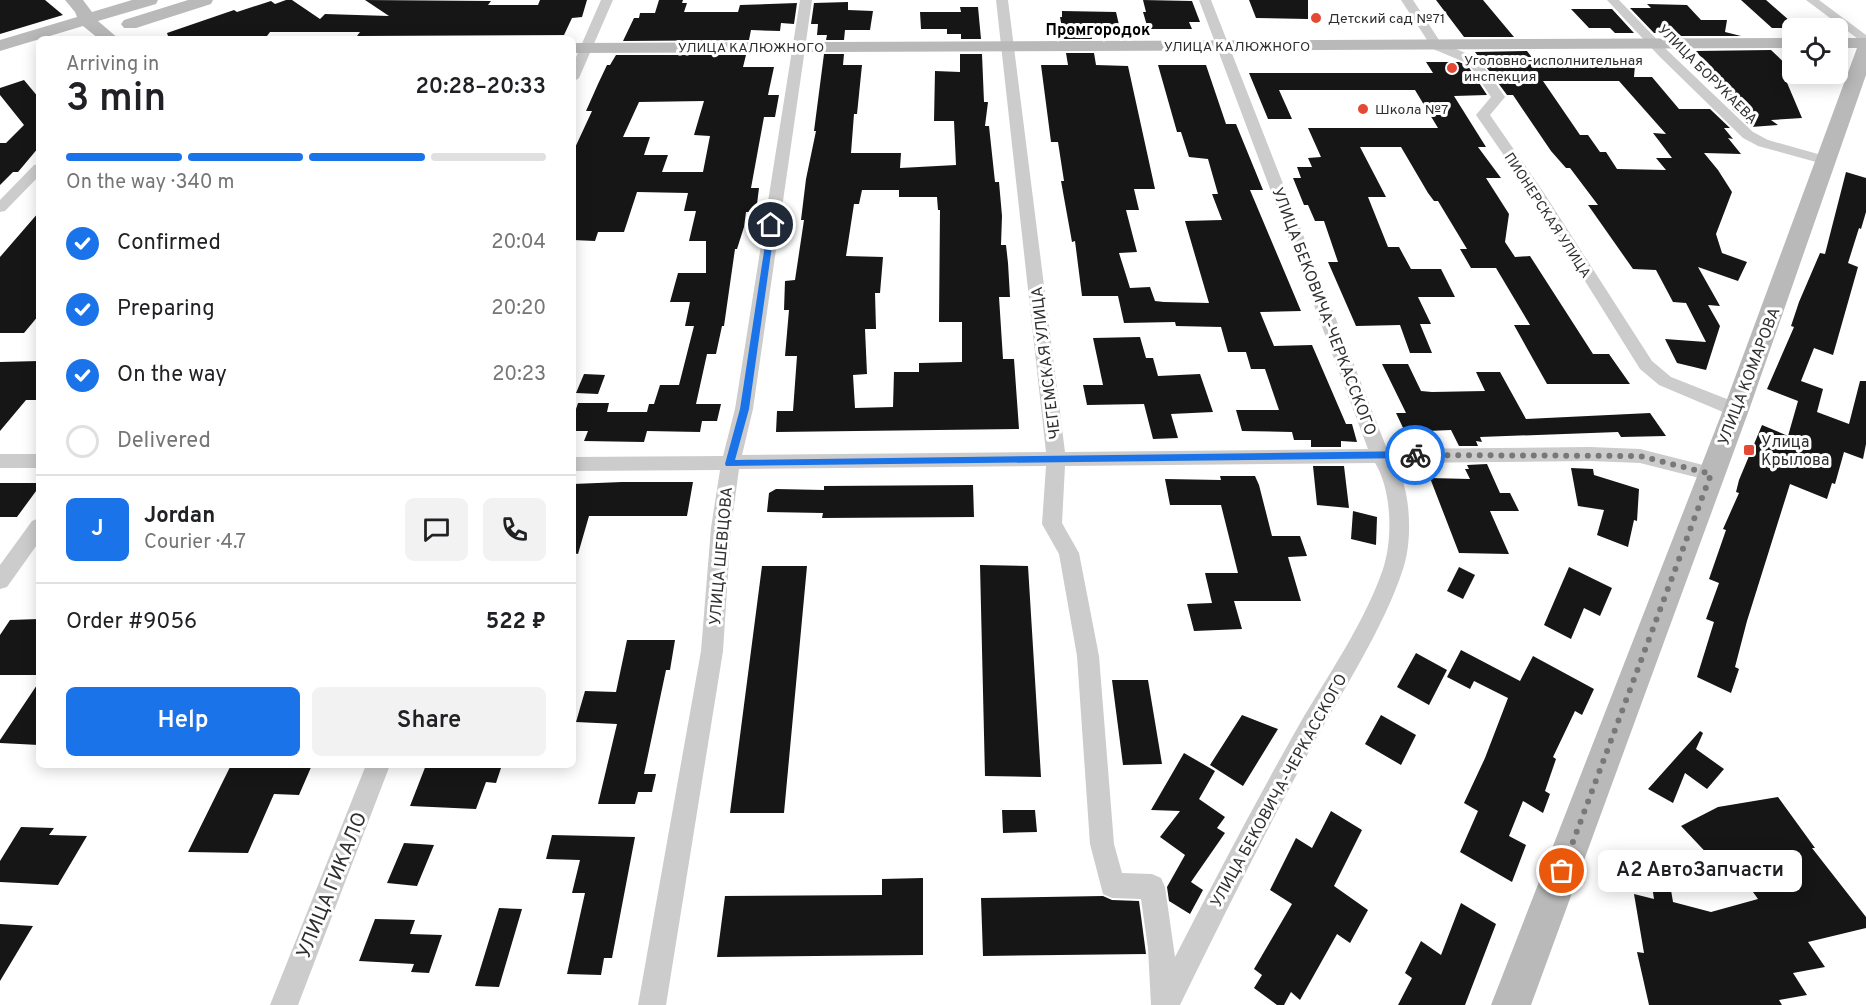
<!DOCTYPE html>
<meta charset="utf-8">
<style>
body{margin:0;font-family:Overpass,sans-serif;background:#f2f2f2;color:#202124;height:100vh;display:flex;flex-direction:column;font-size:22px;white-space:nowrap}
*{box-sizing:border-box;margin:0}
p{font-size:20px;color:#757577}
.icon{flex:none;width:33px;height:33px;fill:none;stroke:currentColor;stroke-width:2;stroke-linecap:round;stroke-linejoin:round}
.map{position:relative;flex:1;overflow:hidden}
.drawer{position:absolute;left:36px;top:36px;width:540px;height:732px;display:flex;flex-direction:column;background:#fff;border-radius:9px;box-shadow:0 3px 15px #0003}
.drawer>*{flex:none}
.fabs{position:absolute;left:1782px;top:18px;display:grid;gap:12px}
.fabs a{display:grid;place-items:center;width:66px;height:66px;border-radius:9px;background:#fff;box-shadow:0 3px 15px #0003;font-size:30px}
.pin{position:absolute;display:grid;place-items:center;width:51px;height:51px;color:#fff;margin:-26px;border:3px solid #fff;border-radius:50%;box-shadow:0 2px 6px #0007}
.courier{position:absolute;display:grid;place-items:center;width:60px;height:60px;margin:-30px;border:4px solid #1a73e8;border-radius:50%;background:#fff;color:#222;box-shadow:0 2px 8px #0007}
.bubble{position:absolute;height:42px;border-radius:9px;background:#fff;box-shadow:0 3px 15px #0003;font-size:20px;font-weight:600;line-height:42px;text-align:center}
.summary em{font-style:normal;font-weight:600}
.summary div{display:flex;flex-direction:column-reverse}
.summary{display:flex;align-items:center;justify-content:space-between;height:102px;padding:0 30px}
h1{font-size:39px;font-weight:600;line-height:45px}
.bar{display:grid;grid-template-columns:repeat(4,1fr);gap:9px 6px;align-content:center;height:72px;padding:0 30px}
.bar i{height:8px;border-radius:4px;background:#e0e0e0}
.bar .on{background:#1a73e8}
.bar p{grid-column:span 4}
.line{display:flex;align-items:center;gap:15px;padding:0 30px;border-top:2px solid #e0e0e0}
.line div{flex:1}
.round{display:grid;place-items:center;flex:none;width:63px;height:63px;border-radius:9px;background:#f2f2f2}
ol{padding:0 30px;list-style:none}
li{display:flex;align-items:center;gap:18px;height:66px}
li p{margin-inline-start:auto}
li .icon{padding:6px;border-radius:50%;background:#1a73e8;color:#fff;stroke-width:4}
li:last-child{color:#757577}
li i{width:33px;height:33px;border:3px solid #e0e0e0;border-radius:50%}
.cta{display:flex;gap:12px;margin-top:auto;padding:12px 30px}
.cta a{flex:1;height:69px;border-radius:9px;background:#1a73e8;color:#fff;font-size:24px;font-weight:600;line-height:69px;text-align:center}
.cta a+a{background:#f2f2f2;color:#202124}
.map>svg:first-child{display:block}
.building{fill:#161616;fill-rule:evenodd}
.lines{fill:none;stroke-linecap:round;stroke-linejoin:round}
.street{fill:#ccc;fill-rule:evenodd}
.secondary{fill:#b9b9b9;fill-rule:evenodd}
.route{fill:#1a73e8}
.done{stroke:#787878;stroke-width:6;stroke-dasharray:0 10.8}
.poi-dot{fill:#e34934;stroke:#fff;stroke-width:2}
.labels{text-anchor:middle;stroke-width:6;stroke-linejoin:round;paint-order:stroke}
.far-poi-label{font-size:14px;fill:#2f2f2f;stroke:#fff;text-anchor:start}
.far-street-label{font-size:14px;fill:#2f2f2f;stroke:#fff}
.far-quarter-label{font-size:16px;font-weight:bold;fill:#000;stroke:#fff}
.street-label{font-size:16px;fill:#2f2f2f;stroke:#fff}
.poi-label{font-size:16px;fill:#2f2f2f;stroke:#fff;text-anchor:start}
.near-street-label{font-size:20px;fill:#2f2f2f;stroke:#fff}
</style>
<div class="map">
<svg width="1866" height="1005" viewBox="0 0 1866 1005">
<rect width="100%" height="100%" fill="#fff"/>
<path class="building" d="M0,0H45L63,15L0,34Z
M286,0H292L320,19L325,14L389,16L365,0L491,1L488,5H538L540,0H587L582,17L572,18L564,35L357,36L360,32H270L267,36H168L167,33L234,10L237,12L271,1L275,4Z
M659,0H683L682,3H687L684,12H738L740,5L797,3L794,24L781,23L780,31L751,30L749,40L623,41L634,18H639L640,13H655Z
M1143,0L1192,1L1200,22H1189L1192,29H1148L1143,12H1146Z
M1249,0H1308V19L1256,18Z
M1436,0H1483L1514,37H1464Z
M1741,0H1766L1798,28H1772Z
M848,2V10L873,11L870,30H845L844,40H826L827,35H817L818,24H811L814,3Z
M1647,4L1687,5L1701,20H1727L1725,32L1741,36H1680L1677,33H1654L1630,8H1651Z
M960,7H978L981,39H961V34H947V29H921L920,12H961Z
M1571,9H1612L1634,33H1615L1610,28H1589Z
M1062,11L1116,12L1120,29H1090L1092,39H1064L1060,17H1062Z
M1771,50L1792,70V74H1796L1808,84L1785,78L1802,118L1771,120L1778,125L1751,127L1732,109H1740L1695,67H1712L1695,51Z
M1527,51L1537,64L1635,65L1634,77H1652L1679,109H1710L1730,128H1724L1733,139L1728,138L1741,154L1704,153L1718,170L1732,192L1716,234L1722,253L1747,262L1738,281L1698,267L1720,306L1708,305L1720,326L1706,370L1677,363L1665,339L1706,342L1686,303L1673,302L1656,270L1633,269L1588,205H1598L1570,168H1566L1551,151L1513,95H1507L1475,52ZM1543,81H1619L1666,134L1653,133L1672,158H1656L1666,170L1617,169L1606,152H1600L1588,135H1580Z
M1066,53H1094L1096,65L1128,66L1155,189H1134L1139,210H1126L1137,252L1119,253L1130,288L1150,287L1155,301L1164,302L1209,303L1185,221L1222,220L1212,194H1218L1208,159L1189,157L1181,132H1177L1158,65H1206L1226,124H1236L1263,190H1250L1301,311L1260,312L1274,346L1312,345L1346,424H1352L1357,442L1341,441V447H1311V440H1294L1292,432L1242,431L1236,410H1279L1265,369H1251L1246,352H1228L1221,327L1176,326L1175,322L1124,323L1118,296H1082L1075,241L1072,242L1061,181H1064L1058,142H1051L1041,65H1068Z
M824,54H844L843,65H862L857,114H854L851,153H901L900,168L956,165L954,121H934L935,71L960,72V54H982L984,102H988L985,126H989L995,182H999L1002,216L1001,245H1006L1008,263L1010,297H999L1003,359H1014L1019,429L776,432L777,411H793L797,356H785L789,310H784L785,281L795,280L804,220H801L806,179L816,131H814ZM862,190H899V197H937L938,210H940L939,322H962V362L919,363V372H894L893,407L855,408L853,375L867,374L865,329H876L875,293H880L883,257L846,256L854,204H859Z
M616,55H746L743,67H774L768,95H779L775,117H764L751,188H759L756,212H746L744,227L737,249H735L724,326H722L716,354H707L696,404H721L717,421H702L700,432L647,431L644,442L584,441L588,431H573V418L578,403H609L607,412H647L649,404H654L660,385H679L694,326H685L690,302H670L678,273H706V241H689L696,211H684L688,193L637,192L624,232H598L595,241L573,240V152L592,111H586L598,84L607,65H610ZM704,101L694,135L710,136L703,172H662L668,155H644L650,137H623L639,102Z
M1426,62H1459L1468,66L1487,95L1454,96L1486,147H1478L1501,178H1486L1509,214L1505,242L1515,257L1530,256L1593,354H1609L1630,384H1547L1514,325H1530L1496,268H1471L1460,249H1467L1438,201H1434L1428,193L1401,147H1360L1386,197H1368L1388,247H1399L1411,269H1441L1455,297H1418L1431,324H1420L1432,353H1410L1400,325L1356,326L1328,262H1338L1324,221H1315L1308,205H1304L1293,178H1301L1297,167H1312L1308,158L1321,157L1308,128H1438L1415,90H1279L1292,119H1268L1249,73H1433Z
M24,80L39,98V147L18,172H13L0,185V143H6L24,125L0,95V88Z
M1846,172L1866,178V212L1861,229L1859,228L1848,263L1858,267L1833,355L1814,348L1801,381L1823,389L1817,412L1849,424L1860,381H1866V444L1863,459L1844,452L1835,484L1832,483L1827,499L1790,484L1747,621L1735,667L1739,669L1731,693L1697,677L1714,622L1706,619L1719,583L1709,579L1726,530L1723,529L1739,493L1736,492L1739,480L1762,425L1788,436L1798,401L1767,389L1794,327L1791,326L1799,302L1820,253L1825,254Z
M39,212V315L24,333H0V257Z
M1140,337L1146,358H1153L1158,376L1200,374L1213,412L1171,414L1178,438L1153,439L1144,404L1087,405L1083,385H1103L1093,338Z
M39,361V400H26L0,431V362Z
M1382,364H1408L1421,391L1432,392L1485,391L1476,372H1500L1526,419L1650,413L1666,436L1621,437L1618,432L1480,437L1482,442L1476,441L1478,446H1459L1451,430L1405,432L1396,413H1406Z
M584,374L605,375L598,394L576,393Z
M1487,464L1500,493H1510L1519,511H1490L1509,554L1459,553L1430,478L1470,479L1465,469H1469L1467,465Z
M1313,466H1344L1349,508L1317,505Z
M1571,468L1593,469L1594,475L1639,489L1637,521L1634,520L1628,547L1597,535L1604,510L1578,506Z
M1220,476H1255L1259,485L1272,536H1300L1307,556L1288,557L1301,601H1234L1242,629L1194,631L1187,604L1212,603L1205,573H1238L1221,505H1170L1165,479L1221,480Z
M622,482H693L687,516H589L578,554L573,553V484Z
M0,483H39V487L17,517H0Z
M973,485L974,517L822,518L823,513L767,512L769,493L776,489L824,490V486Z
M1353,511L1377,517L1376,545L1351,539Z
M980,565L1028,566L1041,777L985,776Z
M762,566H807L784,813H730Z
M1459,567L1475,575L1463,599L1447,591Z
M1569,567L1612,588L1600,616L1584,608L1571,639L1544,625Z
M39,619V675H0V635L10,620Z
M627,640H675L670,670H666L644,774H656L652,792H638L635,804H598L617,724L576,722L585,691L616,692Z
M1461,650L1520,681L1533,656L1594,689L1582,715L1575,711L1553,757L1556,759L1545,791L1550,794L1543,813L1523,801L1509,836L1526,845L1512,882L1460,852L1478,811L1464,803L1485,758L1508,698L1474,681L1470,689L1447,677Z
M1416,653L1447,670L1429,705L1397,687Z
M1112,680H1148L1162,764L1123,765Z
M39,682V745L0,743V740Z
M1242,715L1278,729L1243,786L1210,765Z
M1381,715L1416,735L1401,765L1365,744Z
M1700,731L1703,733L1696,749L1724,769L1707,789L1685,773L1673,803L1648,789Z
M1184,753L1215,771L1199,799L1225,817L1217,828L1225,833L1191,882L1203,890L1190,914L1169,901L1167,887L1185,855L1160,837L1180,811L1151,810Z
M231,765H312L299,795L274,794L248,853L188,852Z
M426,765H502L496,783L486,782L476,809L410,806Z
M1778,797L1815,848H1812L1866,917V928L1808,942L1825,967L1793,973L1807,995L1779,1000L1782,1005H1649L1637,952L1644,953L1634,894L1654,899L1652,886L1671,890L1673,902L1711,912L1758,899L1728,857L1716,863L1681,826L1718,807Z
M1002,810H1035L1037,832L1003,833Z
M1331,811L1362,830L1334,886L1368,910L1350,943L1337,934L1300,1000L1291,992L1284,1005H1277L1254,988L1262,975L1254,969L1292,904L1270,890L1296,838L1312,848Z
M21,827L54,828L49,835L87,836L58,885L0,882V861Z
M552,835L635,837L612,958H604L601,975L567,974L585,893H572L580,860L546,859Z
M404,843L434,845L417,886L387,883Z
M923,878V955L717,957L725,896L882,895V879Z
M1103,896L1112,900L1139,901L1146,954L983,956L981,898Z
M1461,903L1496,924L1465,1005H1398L1412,978L1405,973L1421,941L1441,955Z
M499,908L522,909L499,987L475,986Z
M375,919L415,920L410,934L442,935L429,973L411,972L414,964L359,961Z
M0,924L33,926L0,981Z"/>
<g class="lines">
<path class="street" d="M601,0H613L579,78L573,82V64Z
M800,0H812L753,409L742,455L1046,452L996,0H1008L1065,452L1368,449L1199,0H1211L1387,449L1590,447L1640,449L1711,467L1718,469L1721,474L1718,479L1711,481L1640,463L1590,461L1395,463C1411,489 1413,540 1403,569C1384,628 1340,695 1310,750C1264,834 1222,919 1180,1005H1151L1148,948L1141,899L1112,898L1103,894L1090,844L1077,656L1059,554L1042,524L1046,466L739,469L731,528L723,651L666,1005H638L701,651L711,528L720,470L573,471V457L723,456L735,409ZM1375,463C1392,490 1393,539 1383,569C1364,624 1328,675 1299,725C1256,801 1215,879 1175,957L1165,887L1161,878L1152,874L1122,873L1114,844L1099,656L1079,553L1062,523L1065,466Z
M1401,0H1413L1441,43L1478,58L1505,97L1490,115L1544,193L1652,361L1671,377L1742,405L1745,410L1742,415L1736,416L1730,415L1659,385L1640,369L1530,193L1476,115L1491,97L1469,64L1433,49Z
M1607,0H1619L1667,50L1753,132L1768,140L1832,158L1834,161L1832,164L1827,165L1758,146L1743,138L1659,56Z
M1806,0H1819L1866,35V45Z
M39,164V176L5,211L0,212V200L34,165Z
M0,454H39V468H0Z
M39,518V542L7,587L0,589V565L32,521Z
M366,765H390L298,1005H270Z"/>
<path class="secondary" d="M65,0H83L92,12L132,0H158L156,4L98,21L119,39H99L83,26L0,51V40L77,17L75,12Z
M188,0H213L211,4L136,28H124L121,24L124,20Z
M1792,38V48L573,53V43Z
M1838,38H1866V75L1749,410L1531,1005H1491L1723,410L1857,48H1838Z"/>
</g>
<path class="route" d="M771,223L775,225L749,409L735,460L1415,451L1420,455L1415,458L726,466L725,464L740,409L768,225Z"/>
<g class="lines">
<path class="done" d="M1415,455L1640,456L1711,474L1562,871"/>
</g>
<g class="poi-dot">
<circle cx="1316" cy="18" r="6"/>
<circle cx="1452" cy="68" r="6"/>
<circle cx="1363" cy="109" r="6"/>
<rect x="1743" y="444" width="12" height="12" rx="3"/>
</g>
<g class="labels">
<g class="far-poi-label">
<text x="1328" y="23">Детский сад №71</text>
<text x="1464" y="65">Уголовно-исполнительная<tspan x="1464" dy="16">инспекция</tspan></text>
<text x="1375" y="114">Школа №7</text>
</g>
<g class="far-street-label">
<text x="1237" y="51">УЛИЦА КАЛЮЖНОГО</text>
<text x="751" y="52">УЛИЦА КАЛЮЖНОГО</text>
<text transform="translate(1708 74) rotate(45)" y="5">УЛИЦА БОРУКАЕВА</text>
<text transform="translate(1548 215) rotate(57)" y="5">ПИОНЕРСКАЯ УЛИЦА</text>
</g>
<g class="far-quarter-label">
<text x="1098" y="35">Промгородок</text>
</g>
<g class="street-label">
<text transform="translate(1325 311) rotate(69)" y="6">УЛИЦА БЕКОВИЧА-ЧЕРКАССКОГО</text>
<text transform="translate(1045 363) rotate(-97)" y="6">ЧЕГЕМСКАЯ УЛИЦА</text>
<text transform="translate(1748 376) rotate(-69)" y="6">УЛИЦА КОМАРОВА</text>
<text transform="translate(720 556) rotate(-85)" y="6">УЛИЦА ШЕВЦОВА</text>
<text transform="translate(1278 790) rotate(-61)" y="6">УЛИЦА БЕКОВИЧА-ЧЕРКАССКОГО</text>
</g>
<g class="poi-label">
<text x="1761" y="447">Улица<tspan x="1761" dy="18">Крылова</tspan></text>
</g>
<g class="near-street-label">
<text transform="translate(331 885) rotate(-68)" y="7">УЛИЦА ГИКАЛО</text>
</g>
</g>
</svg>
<div class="fabs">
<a><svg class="icon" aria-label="locate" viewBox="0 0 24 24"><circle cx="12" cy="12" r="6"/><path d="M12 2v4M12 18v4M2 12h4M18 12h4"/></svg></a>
</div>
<div class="pin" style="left:1562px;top:871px;background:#ea580c"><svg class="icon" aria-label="bag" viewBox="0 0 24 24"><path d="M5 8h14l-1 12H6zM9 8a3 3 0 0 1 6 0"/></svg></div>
<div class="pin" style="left:771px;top:225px;background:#1f2937"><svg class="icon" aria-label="home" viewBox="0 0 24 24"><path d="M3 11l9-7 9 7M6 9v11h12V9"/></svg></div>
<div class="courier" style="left:1415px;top:455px"><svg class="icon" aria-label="bike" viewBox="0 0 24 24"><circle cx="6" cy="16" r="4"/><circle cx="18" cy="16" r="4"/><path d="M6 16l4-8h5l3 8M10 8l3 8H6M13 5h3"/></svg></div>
<div class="bubble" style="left:1598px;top:850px;width:204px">А2 АвтоЗапчасти</div>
<section class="drawer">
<div class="summary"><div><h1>3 min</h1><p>Arriving in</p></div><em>20:28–20:33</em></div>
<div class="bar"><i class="on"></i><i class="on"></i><i class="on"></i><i></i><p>On the way · 340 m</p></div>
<ol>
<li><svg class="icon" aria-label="check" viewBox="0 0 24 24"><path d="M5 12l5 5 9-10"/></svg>Confirmed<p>20:04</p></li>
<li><svg class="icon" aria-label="check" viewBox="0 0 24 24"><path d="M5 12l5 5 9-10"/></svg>Preparing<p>20:20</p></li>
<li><svg class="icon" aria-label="check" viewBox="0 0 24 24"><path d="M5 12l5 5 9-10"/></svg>On the way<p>20:23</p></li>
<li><i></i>Delivered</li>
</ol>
<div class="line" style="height:108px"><b class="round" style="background:#1a73e8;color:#fff">J</b><div><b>Jordan</b><p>Courier · 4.7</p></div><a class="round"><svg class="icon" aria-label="chat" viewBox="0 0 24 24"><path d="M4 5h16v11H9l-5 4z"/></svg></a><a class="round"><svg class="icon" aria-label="phone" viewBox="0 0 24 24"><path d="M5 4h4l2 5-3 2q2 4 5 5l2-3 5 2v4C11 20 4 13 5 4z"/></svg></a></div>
<div class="line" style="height:78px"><div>Order #9056</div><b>522 ₽</b></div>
<div class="cta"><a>Help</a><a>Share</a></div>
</section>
</div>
